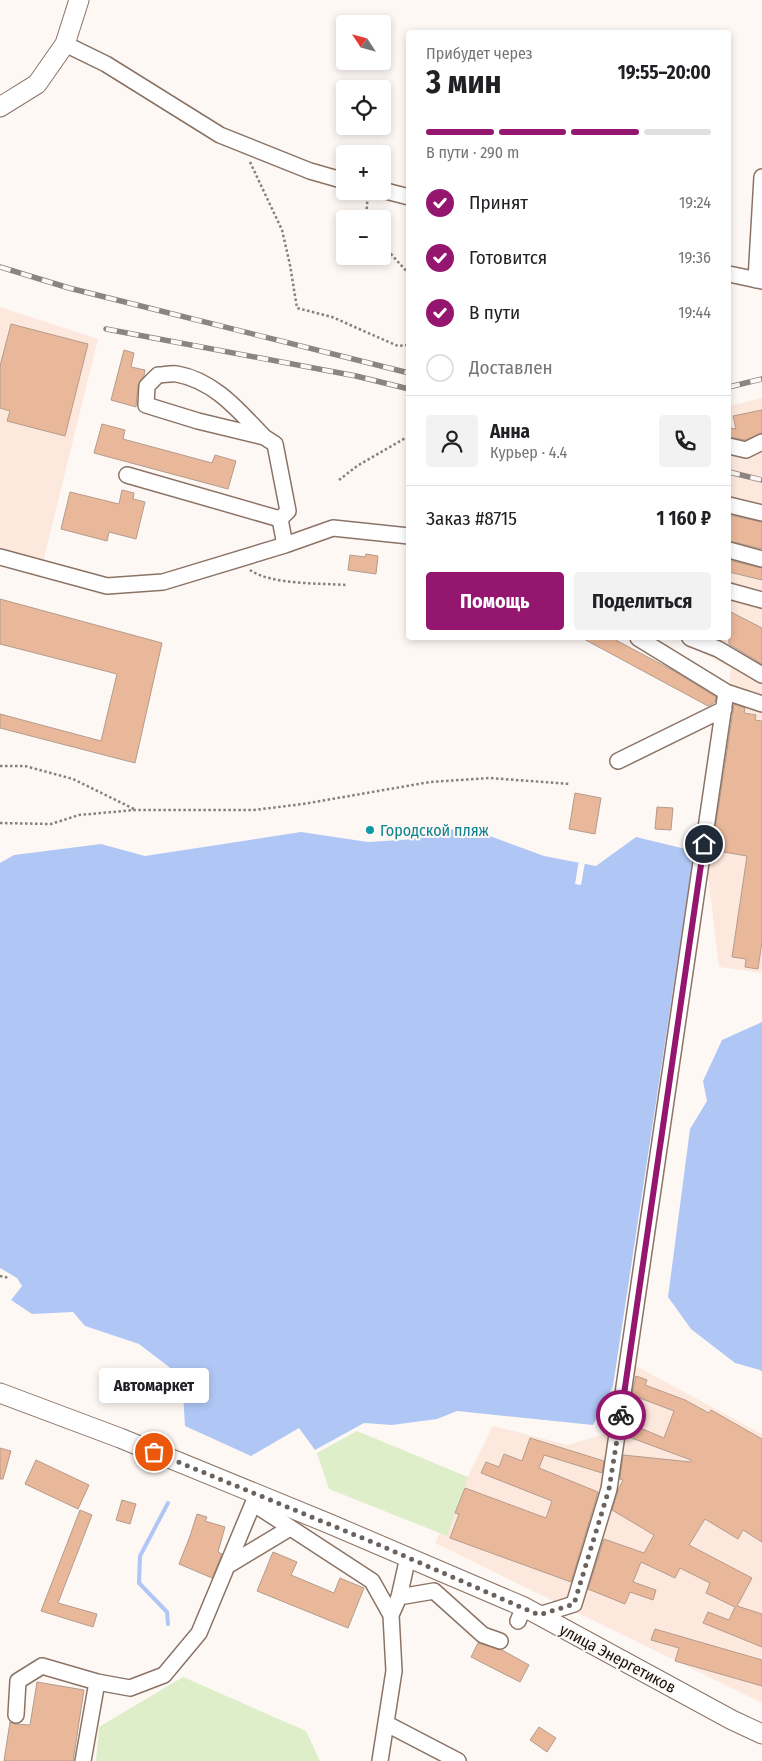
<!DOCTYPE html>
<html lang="ru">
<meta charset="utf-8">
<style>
body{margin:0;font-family:"Fira Sans Condensed",sans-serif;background:#f2f2f2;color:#202124;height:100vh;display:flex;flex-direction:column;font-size:19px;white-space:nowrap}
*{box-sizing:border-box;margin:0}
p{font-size:16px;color:#757577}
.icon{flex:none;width:28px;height:28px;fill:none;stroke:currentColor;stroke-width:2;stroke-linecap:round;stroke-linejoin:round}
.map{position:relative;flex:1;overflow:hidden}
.details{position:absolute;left:406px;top:30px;width:325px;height:610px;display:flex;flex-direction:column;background:#fff;border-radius:5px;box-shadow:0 2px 8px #0003}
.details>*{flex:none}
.needle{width:32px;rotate:306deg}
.tools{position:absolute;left:336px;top:15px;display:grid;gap:10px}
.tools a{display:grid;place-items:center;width:55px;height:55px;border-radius:5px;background:#fff;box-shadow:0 2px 8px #0003;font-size:25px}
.pin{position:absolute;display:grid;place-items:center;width:42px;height:42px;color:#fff;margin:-21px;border:2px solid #fff;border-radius:50%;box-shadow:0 1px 5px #0007}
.courier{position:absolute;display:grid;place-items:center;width:50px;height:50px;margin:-25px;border:4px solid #95166f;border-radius:50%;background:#fff;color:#222;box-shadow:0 1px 6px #0007}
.bubble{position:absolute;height:35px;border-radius:5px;background:#fff;box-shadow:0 2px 8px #0003;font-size:16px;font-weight:700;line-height:35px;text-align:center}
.overview em{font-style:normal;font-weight:700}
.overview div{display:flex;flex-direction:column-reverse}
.overview{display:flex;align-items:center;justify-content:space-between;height:85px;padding:0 20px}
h1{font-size:32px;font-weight:700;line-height:38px}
.bar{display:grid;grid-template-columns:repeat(4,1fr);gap:8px 5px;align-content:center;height:60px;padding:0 20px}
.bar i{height:6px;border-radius:4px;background:#e0e0e0}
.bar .active{background:#95166f}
.bar p{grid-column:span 4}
.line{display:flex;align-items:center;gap:12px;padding:0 20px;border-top:1px solid #e0e0e0}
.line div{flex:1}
.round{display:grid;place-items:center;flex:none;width:52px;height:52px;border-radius:5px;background:#f2f2f2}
ol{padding:0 20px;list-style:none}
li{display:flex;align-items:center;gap:15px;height:55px}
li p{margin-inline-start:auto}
li .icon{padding:5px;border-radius:50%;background:#95166f;color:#fff;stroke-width:4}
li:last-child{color:#757577}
li i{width:28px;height:28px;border:2px solid #e0e0e0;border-radius:50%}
.action{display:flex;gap:10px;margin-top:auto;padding:10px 20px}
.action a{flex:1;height:58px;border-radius:5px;background:#95166f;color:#fff;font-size:20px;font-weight:700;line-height:58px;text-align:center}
.action a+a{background:#f2f2f2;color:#202124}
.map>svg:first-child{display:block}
.built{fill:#fde8dd}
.green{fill:#ddeec9}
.water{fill:#b0c7f6}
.pier{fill:#fef8f5}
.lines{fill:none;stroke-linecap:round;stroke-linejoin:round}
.stream{stroke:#b0c7f6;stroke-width:4}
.building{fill:#e9b89a;stroke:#b49b8c}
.minor-casing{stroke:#8b7365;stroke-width:18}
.major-casing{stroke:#8b7365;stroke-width:21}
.path{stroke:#877f7b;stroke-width:2.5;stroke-dasharray:2.5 2.5;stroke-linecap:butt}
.minor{stroke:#fff;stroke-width:15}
.major{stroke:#fff;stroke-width:19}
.rail-casing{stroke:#8c8480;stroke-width:5.5}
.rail{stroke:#fef8f5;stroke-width:4;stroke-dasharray:11;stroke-linecap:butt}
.done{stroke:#6a625e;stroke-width:5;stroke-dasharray:0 9}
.route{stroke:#95166f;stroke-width:6}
.culture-dot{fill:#0f9aa8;stroke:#fef8f5;stroke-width:2}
.labels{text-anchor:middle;stroke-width:4;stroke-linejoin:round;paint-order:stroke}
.culture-label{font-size:16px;fill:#0d838f;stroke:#fef8f5;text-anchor:start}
.street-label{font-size:16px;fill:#1b120d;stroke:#fef8f5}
</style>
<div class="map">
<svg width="762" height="1761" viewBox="0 0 762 1761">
<rect width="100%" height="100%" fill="#fef8f5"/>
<path class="built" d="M0,307L98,339L43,562L0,551Z
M762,398V973L719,967L705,851L731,668L675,638H729V406Z
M636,1366L762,1434V1703L435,1543L493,1426L568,1445L607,1433Z"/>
<path class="green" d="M357,1431L468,1477L447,1536L329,1489L317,1453Z
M183,1677L306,1731L320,1761H96L99,1727Z"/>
<path class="water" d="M444,828L490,836L544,856L596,866L636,837L694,851L613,1386L593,1425L457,1411L437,1419L392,1425L364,1423L315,1450L299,1428L251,1456L185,1426L182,1377L139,1344L85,1326L73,1312L32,1314L11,1300L22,1286L17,1278L0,1268V863L14,855L101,844L145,856L301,832L368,842L414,839Z
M762,1022V1372L760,1370L735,1363L691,1329L668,1297L690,1129L707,1101L703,1081L722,1040Z"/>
<path class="pier" d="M579,860L585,862L581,885L575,884Z"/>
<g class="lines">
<path class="stream" d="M168,1503L140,1556L139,1583L167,1612L168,1624"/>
</g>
<path class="building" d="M11,324L88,344L65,436L7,421L10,411L0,408V366Z
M124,350L134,353L131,367L145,370L144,376L138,385L136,407L111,400Z
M762,410V433L745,440L729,437V428L736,429L733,416Z
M102,424L125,430L123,439L212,463L215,455L236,461L228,489L94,453Z
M122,490L134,493L133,499L145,502L136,539L109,532L107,541L61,529L70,492L119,504Z
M729,515L762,522V549L729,541Z
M366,554L378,556L376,574L348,570L350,555L365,557Z
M729,560L762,568V580L729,572Z
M0,599L162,643L135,763L0,728V714L101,741L117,674L0,644Z
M729,611L762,628V664L729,644Z
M582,638H612L674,671L716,697L715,702L708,706Z
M734,704L745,708L744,713L756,715L755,720L762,721V942L758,969L745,967L746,959L732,957L747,856L712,850Z
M575,793L601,798L595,834L569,829Z
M657,807L673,808L671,830L655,829Z
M636,1376L647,1380L645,1385L685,1400L709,1413L711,1410L762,1439V1542L743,1530L738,1539L705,1519L689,1545L752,1578L737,1606L762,1614V1647L703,1623L708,1612L729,1620L735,1607L706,1593L710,1583L680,1568L675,1578L641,1562L633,1582L656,1590L653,1600L630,1592L625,1604L588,1589L604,1539L644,1553L654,1535L612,1510L619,1488L623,1480L620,1479L623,1455L691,1462V1460L629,1437L633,1425L664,1438L674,1411L632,1395Z
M530,1438L604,1461L602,1473L544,1455L539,1468L598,1492L571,1582L450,1538L459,1514L455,1513L465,1488L546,1518L552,1501L481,1473L486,1462L499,1467L504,1454L522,1461Z
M0,1448L11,1451L3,1479H0Z
M36,1460L89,1485L78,1509L25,1484Z
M122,1500L136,1504L130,1524L116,1520Z
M80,1510L92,1515L58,1603L97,1614L93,1627L41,1611Z
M197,1514L207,1517L205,1521L225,1527L218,1552L222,1554L212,1578L179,1564L190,1536Z
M273,1552L297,1562L291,1575L334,1593L340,1578L364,1588L348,1628L257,1591Z
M655,1629L762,1660V1686L675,1661L679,1648L651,1640Z
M478,1643L502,1650L529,1665L520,1682L471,1657Z
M37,1682L84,1690L73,1761H4L10,1722L15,1724L30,1725Z
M539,1727L556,1738L547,1752L530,1740Z"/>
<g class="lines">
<g class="minor-casing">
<path id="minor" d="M65,44L106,64L220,135L310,171L345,181
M382,190L409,197
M729,274L762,281
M756,280L762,177
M264,437C239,411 215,381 177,374C171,373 164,375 158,375L147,386L146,405L198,421L264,437L275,444L288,511L280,519
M729,446L746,450L762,442
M127,475L280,519L285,545
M729,505L762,513
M729,550L762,559
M0,557L107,586L163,582L285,545L333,528L409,536
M729,591L762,600
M638,638L726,692L762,704
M690,638L718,649L762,675
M618,761L724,709
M254,1504L372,1581L391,1615
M227,1566L290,1528
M399,1597L434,1591L483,1635L500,1641
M539,1615L574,1604L609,1489L726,692
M518,1621L524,1607
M16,1715L18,1681L42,1666L97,1682L130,1688L164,1675L199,1633L257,1494
M387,1724L458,1761
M83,1761L97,1682
M380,1761L394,1671L391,1615L399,1597L408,1557"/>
</g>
<g class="major-casing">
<path id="major" d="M0,107L37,84L65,44L79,0
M0,1393L120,1438L330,1524L524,1607L732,1720L762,1734"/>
</g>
<path class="path" d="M250,162L282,230L290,265L297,308L332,317L398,346L409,345
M366,219L368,191
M382,249L391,254L409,274
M339,480L357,466L409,436
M250,570C272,585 319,583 346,585
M0,766H25L73,779L134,809
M0,823L51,824L79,815L135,810H254L303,804L430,782L490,778L570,784
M0,1276L9,1278"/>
<use href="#minor" class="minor"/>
<use href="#major" class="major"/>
<g class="rail-casing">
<path id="rail" d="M0,267L69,288L409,373
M106,329L356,376L409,389
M729,387L762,379
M729,472L762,480"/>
</g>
<use href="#rail" class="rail"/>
</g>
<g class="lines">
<path class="done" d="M154,1452L377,1544L539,1615L574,1604L609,1489L621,1415"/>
<path class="route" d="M621,1415L704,844"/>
</g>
<circle class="culture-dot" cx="370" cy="830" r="5"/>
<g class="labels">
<g class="culture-label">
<text x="380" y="836">Городской пляж</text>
</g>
<g class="street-label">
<text transform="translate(618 1658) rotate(28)" y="6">улица Энергетиков</text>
</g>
</g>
</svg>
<div class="tools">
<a><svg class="needle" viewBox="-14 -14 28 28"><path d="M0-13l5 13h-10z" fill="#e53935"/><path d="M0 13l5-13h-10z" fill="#757577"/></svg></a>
<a><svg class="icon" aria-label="locate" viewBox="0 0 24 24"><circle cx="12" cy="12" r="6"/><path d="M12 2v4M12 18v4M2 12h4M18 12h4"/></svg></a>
<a>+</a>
<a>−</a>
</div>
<div class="pin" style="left:154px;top:1452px;background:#ea580c"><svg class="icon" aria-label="bag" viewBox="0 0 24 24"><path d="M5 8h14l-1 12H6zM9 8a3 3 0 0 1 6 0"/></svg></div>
<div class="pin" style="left:704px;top:844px;background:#1f2937"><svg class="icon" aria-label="home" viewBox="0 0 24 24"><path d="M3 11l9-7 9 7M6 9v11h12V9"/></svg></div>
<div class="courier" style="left:621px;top:1415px"><svg class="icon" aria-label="bike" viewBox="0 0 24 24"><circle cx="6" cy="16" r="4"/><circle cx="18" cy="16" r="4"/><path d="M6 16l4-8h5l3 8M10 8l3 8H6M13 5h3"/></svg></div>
<div class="bubble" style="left:99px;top:1368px;width:110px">Автомаркет</div>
<section class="details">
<div class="overview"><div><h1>3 мин</h1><p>Прибудет через</p></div><em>19:55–20:00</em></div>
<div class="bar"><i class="active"></i><i class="active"></i><i class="active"></i><i></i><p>В пути · 290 m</p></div>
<ol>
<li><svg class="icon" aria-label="check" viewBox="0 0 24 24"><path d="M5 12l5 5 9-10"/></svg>Принят<p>19:24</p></li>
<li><svg class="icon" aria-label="check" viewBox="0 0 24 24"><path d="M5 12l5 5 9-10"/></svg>Готовится<p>19:36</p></li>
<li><svg class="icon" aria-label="check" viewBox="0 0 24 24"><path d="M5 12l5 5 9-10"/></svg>В пути<p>19:44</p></li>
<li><i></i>Доставлен</li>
</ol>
<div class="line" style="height:90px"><a class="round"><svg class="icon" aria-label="person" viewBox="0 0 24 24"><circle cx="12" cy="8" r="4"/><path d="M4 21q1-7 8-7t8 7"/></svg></a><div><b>Анна</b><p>Курьер · 4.4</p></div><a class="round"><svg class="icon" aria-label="phone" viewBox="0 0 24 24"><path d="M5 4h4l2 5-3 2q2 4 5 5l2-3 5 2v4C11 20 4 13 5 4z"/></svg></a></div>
<div class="line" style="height:65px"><div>Заказ #8715</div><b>1 160 ₽</b></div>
<div class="action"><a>Помощь</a><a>Поделиться</a></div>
</section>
</div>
